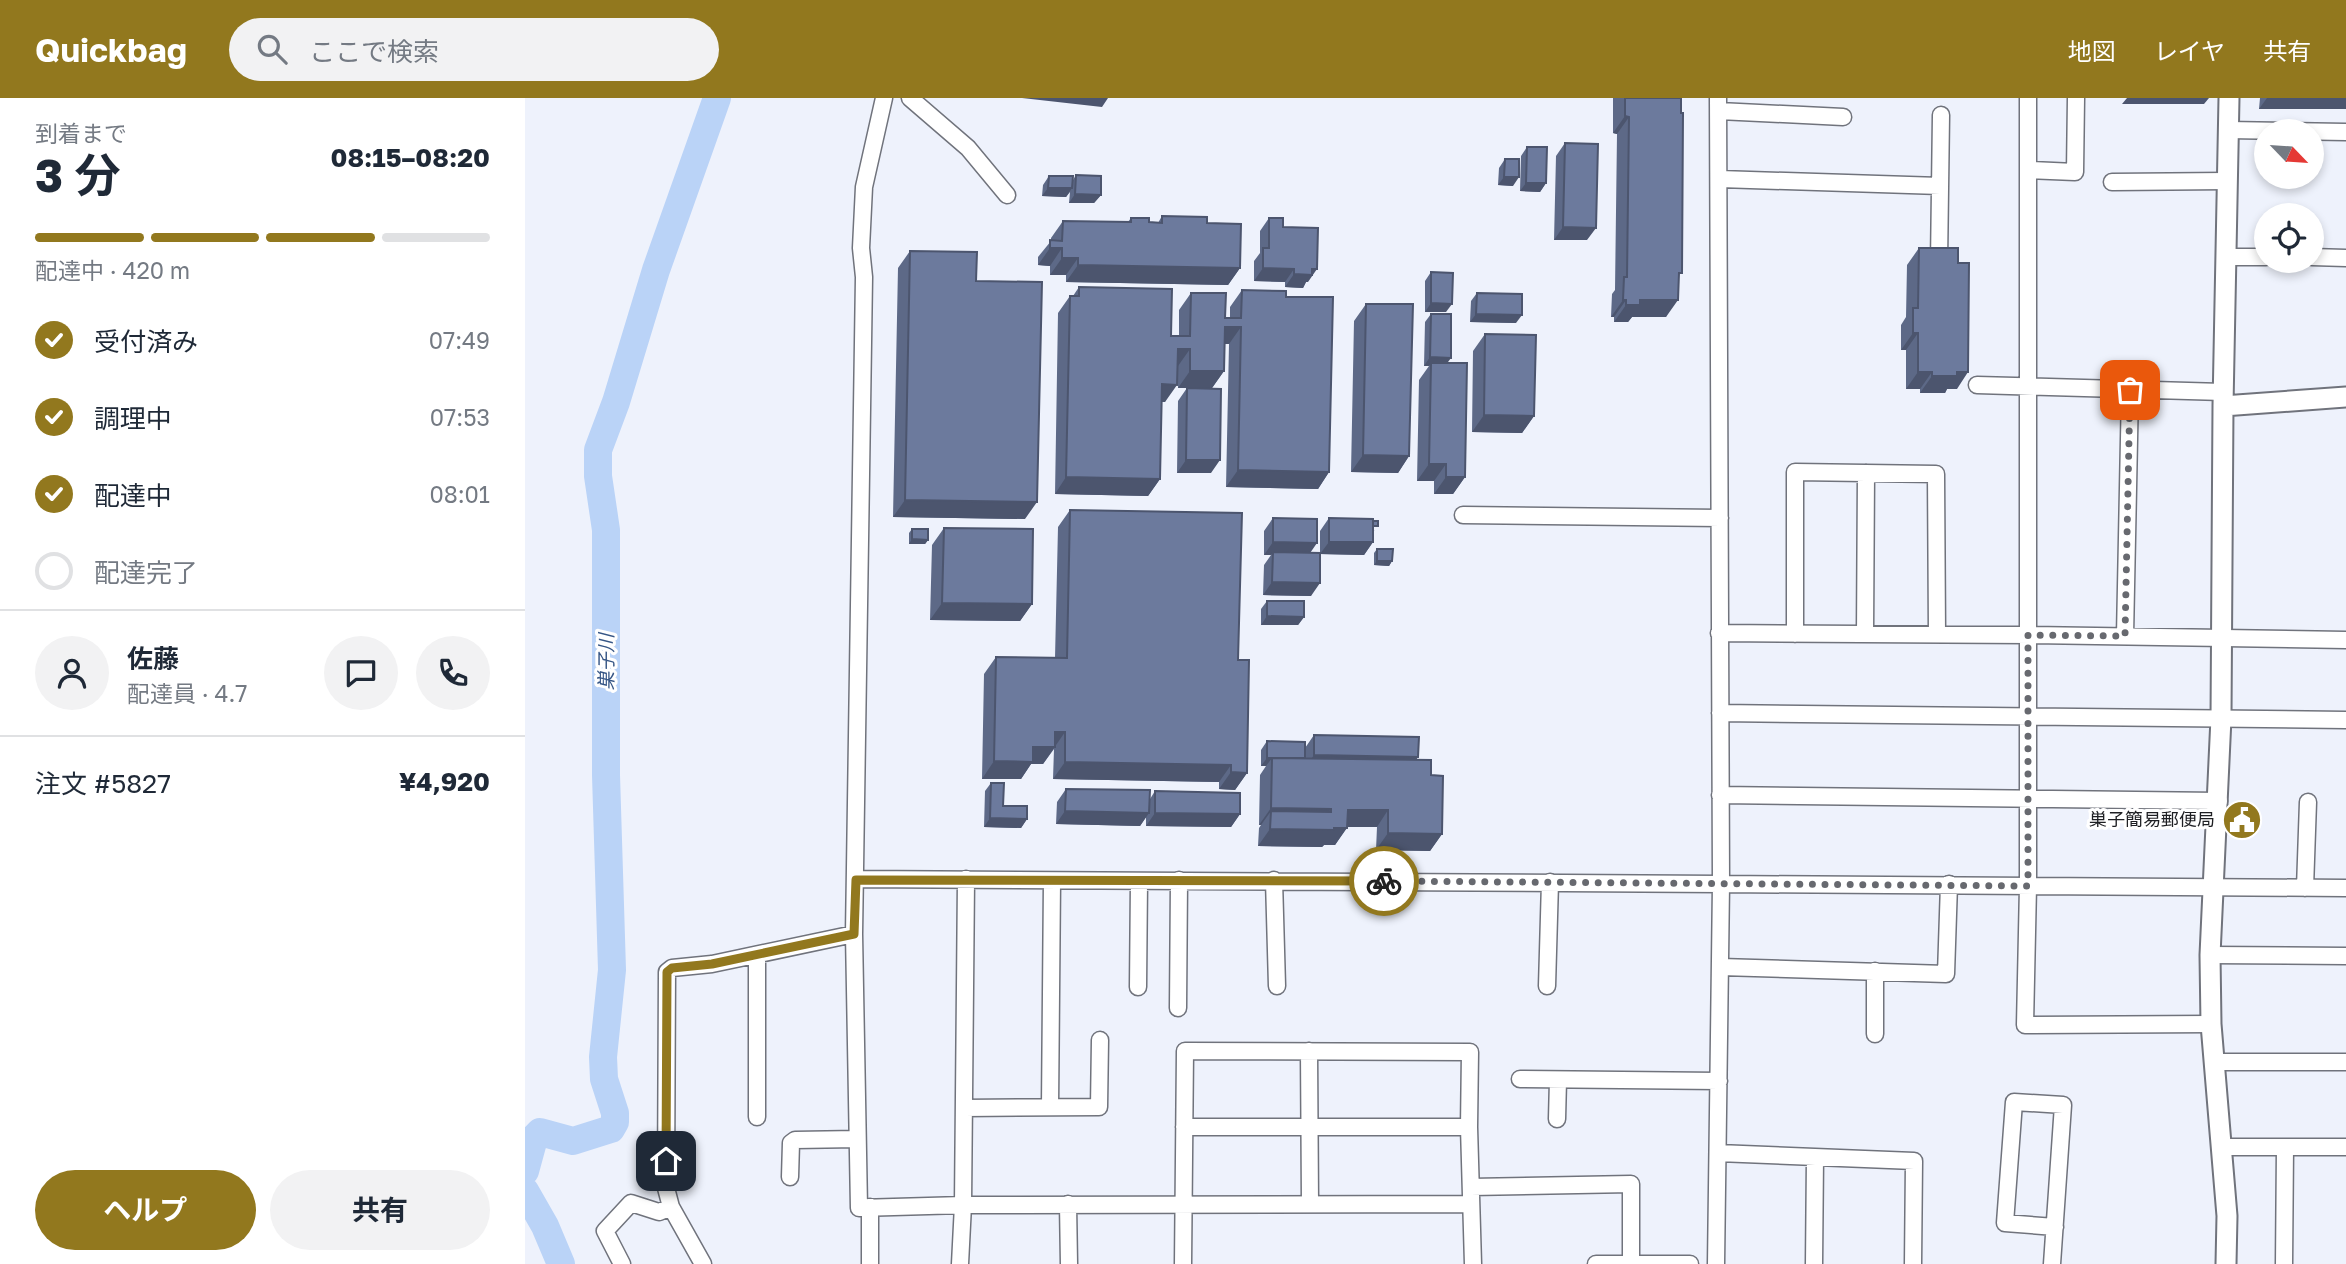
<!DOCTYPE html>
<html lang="ja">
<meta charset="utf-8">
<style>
body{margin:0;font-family:"Golos Text","Noto Sans JP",sans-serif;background:#f2f2f3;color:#1f2937;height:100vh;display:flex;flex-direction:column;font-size:26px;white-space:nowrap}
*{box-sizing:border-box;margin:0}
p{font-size:23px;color:#747a83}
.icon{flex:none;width:38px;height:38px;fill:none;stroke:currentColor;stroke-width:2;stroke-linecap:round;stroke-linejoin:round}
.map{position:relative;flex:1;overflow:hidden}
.sheet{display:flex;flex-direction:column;background:#fff;width:525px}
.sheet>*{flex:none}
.needle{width:46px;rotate:115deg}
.tools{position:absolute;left:1729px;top:21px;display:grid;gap:14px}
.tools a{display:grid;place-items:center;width:70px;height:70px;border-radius:50%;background:#fff;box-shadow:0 4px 10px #0003;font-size:35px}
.pin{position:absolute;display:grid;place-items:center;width:60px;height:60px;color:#fff;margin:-30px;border-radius:14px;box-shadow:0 4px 10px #0006}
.courier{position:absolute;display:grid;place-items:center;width:70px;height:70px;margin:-35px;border:5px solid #92781e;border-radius:50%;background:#fff;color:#222;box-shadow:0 2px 9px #0007}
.headline em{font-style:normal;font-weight:700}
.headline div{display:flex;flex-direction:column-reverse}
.headline{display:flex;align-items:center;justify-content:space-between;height:119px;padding:0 35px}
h1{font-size:46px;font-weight:700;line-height:52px}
.bar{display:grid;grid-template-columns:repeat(4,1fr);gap:10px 7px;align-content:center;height:84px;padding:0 35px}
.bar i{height:9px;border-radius:5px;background:#e0e1e3}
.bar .current{background:#92781e}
.bar p{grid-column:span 4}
.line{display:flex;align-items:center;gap:18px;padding:0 35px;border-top:2px solid #e0e1e3}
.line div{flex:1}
.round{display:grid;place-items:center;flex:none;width:74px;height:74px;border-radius:37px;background:#f2f2f3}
ol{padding:0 35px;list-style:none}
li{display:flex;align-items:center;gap:21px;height:77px}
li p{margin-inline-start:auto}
li .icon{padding:7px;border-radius:50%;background:#92781e;color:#fff;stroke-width:4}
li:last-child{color:#747a83}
li i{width:38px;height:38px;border:4px solid #e0e1e3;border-radius:50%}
.button{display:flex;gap:14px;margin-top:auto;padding:14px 35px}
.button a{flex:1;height:80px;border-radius:42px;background:#92781e;color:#fff;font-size:28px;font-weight:700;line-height:80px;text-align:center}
.button a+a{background:#f2f2f3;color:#1f2937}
header{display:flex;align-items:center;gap:42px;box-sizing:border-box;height:98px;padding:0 35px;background:#92781e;color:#fff}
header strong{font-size:33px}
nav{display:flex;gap:38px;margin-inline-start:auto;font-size:24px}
.search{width:490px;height:63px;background:#f2f2f3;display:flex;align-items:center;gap:18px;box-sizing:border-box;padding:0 24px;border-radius:38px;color:#747a83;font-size:26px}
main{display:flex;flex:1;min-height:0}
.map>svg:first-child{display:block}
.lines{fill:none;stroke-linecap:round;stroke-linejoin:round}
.river{stroke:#bad3f7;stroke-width:28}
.minor-casing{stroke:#70737c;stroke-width:19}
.tertiary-casing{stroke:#70737c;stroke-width:23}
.minor{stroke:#fff;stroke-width:16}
.tertiary{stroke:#fff;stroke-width:19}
.wall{fill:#5d6987}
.shaded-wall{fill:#4c556e}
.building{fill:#6c7a9d;stroke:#4c556e;stroke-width:2}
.done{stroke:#67696f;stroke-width:7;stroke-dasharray:0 12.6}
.route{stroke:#92781e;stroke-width:9}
.labels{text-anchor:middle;stroke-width:6;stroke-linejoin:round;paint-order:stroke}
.poi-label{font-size:18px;fill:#1e1f23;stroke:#fff;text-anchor:end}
.water-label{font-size:19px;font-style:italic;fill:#355585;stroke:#fff}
</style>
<header>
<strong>Quickbag</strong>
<div class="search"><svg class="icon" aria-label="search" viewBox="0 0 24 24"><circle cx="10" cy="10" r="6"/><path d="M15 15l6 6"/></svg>ここで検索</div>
<nav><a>地図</a><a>レイヤ</a><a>共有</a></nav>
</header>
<main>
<section class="sheet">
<div class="headline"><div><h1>3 分</h1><p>到着まで</p></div><em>08:15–08:20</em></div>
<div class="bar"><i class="current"></i><i class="current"></i><i class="current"></i><i></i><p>配達中 · 420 m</p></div>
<ol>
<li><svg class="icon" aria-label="check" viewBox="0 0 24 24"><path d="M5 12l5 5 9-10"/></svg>受付済み<p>07:49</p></li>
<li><svg class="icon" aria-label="check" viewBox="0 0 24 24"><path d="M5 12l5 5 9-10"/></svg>調理中<p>07:53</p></li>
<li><svg class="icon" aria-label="check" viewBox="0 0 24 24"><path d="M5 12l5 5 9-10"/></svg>配達中<p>08:01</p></li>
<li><i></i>配達完了</li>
</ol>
<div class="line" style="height:126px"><a class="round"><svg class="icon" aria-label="person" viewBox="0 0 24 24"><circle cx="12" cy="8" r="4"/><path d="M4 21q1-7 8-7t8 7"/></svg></a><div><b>佐藤</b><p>配達員 · 4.7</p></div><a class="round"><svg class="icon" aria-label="chat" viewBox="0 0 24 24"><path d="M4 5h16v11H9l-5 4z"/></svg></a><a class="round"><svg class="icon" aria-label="phone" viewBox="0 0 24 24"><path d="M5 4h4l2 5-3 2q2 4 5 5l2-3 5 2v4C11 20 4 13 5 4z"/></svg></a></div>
<div class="line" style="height:91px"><div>注文 #5827</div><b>¥4,920</b></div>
<div class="button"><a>ヘルプ</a><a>共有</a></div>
</section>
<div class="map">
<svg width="1821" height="1166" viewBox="0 0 1821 1166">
<rect width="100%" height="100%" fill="#eef2fc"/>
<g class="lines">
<path class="river" d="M0,1073L9,1040L15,1034L48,1043L86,1031L90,1024V1015L79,981L78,959L87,872L81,677V432L73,378V352L91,304L131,172L192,0
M0,1093L20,1128L36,1166"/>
<g class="minor-casing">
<path id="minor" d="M359,0L339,89L336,150L339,179L329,836L334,1110L438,1107L946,1106
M385,0L443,50L482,97
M1193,0L1196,786L1821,790
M1503,0V788L1500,927L1686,926
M1194,13L1318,19
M1703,32L1821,34
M1504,72L1550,74L1551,0
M1195,81L1415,88
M1587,84L1702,83
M1700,159H1741
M1787,159L1821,160
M1414,165L1416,17
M1452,287L1698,294
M938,417L1195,420
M1194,535L1503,537L1821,542
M1270,536V374L1411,376L1412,536
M1340,536L1341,375
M1600,538L1605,292
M1195,615L1821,622
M1195,697L1694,703
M331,781L1196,786L1191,1166
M749,782L752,888
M1780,790L1783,704
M232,857V1019
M1685,857L1821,858
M1196,869L1421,876L1424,786
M1022,888L1025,784
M613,889L614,783
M653,910L654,782
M1350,936V873
M784,953L785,1106
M1690,964H1821
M995,981L1194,983
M525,1009L527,783
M439,1010L574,1009L575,942
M1032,1021L1033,982
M659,1029H944
M1697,1049H1821
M1193,1055L1389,1063L1388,1166
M265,1079L266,1045L270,1042L332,1041
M946,1089L1106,1086V1166
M543,1106L544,1166
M345,1109V1166
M97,1166L80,1133L106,1105L134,1114L146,1109
M178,1166L146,1109L141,1090L142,874L147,870L187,866L329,836
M435,1166L438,1107L441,781
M658,1166L660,953L945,954L944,1029L948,1166
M1071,1166H1165
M1289,1166L1290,1059
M1527,1166L1538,1007L1489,1004L1480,1125L1530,1129
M1759,1166L1760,1049"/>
</g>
<g class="tertiary-casing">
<path id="tertiary" d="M1698,308L1821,299
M1701,1166L1702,1118L1686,926L1685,857L1696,620L1698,308L1704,0"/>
</g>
<use href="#minor" class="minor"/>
<use href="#tertiary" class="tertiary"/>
</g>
<path class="wall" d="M1088,0H1156L1154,179L1141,219H1107L1103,224H1089V219H1086L1087,196L1090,192L1092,36L1088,35Z
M1735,0H1821V11H1734Z
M1040,45L1062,142H1029L1031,58Z
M1002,49L1021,85L1015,94L995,93L996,58Z
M980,61L988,88L973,87L974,70Z
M551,77L576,97L569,105H544L545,94L541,99L517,98L518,87L524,78L548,82Z
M637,118L682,125L715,170L703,187L541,184V177H525V168L513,167V159L526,143V140L538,123L603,124L606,120L624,124L633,125Z
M744,120L758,129L783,184H781L778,190L760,189V184L729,183V163L735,155V133Z
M1394,150L1432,291H1422L1420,295H1395V291H1381V252H1376V227L1381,219L1382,167Z
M385,153L451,183L500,421L368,419L373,170Z
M906,174L921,214H900V183Z
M554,189L646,238H654V212L666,195L700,220H705V209L717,192L761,199L804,374L793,391L701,389L704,246H700L699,273L687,290H653V268H652L640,304H636L635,381L623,398L530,396L533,215L545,198H548Z
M952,195L991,225L945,224L946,203Z
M841,206L884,358L873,375L826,374L829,223Z
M906,216L922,265L940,379L928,396H909V383H892L894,282L904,268H899L900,224Z
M960,236L1009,318L997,335L947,334L948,253Z
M662,290L686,375H652L653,303Z
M545,412L713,562L722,675L710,692L694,691V684L528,681L529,651L518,666H506L496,681H457L459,576L471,559L530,560L533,429Z
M748,420L785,455H795V433L804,420L850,433H848V444L839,457L795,456L786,498L738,497L739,467L746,457H739V433Z
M419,430L507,506L495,523L405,522L407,447Z
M387,431L403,442L400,446H384V435Z
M852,451L867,463L864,468L849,467V455Z
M742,503L779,519L773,527H736V511Z
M789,637L893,659L891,662L906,677L917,736L905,753L851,752L852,729H822L810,747H799L797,749L733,748L734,730L736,727H734L735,677L741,668H736V652L742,643L780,650Z
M466,685L478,708L502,721L496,730L459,729L460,693Z
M541,691L625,701L630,693L715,716L706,729L621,728V719L615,728L531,726L532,704Z"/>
<path class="shaded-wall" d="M497,0H583L577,9Z
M1602,0H1684L1679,6H1597Z
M1742,0H1821V11H1734Z
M1100,18L1104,19L1092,36L1088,35Z
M979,79H994L988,88L973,87Z
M1001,85H1021L1015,94L995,93Z
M523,90H547L541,99L517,98Z
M550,96L576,97L569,105H544Z
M1038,129L1071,130L1062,142H1029Z
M525,150H537L525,168L513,167Z
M537,160H553L541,177H525Z
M553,167L715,170L703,187L541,184Z
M738,170L769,171L760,184L729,183Z
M787,171H792L783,184H781L778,190L760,189L769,176Z
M1098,202H1101L1089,219H1086Z
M1115,202H1153L1141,219H1107L1103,224H1089L1101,207Z
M906,205L927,206L921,214H900Z
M951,216L997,217L991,225L945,224Z
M700,229H716L704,246H688Z
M1388,235H1393L1381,252H1376Z
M653,251H665L653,268H641Z
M905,259L926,260L920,268L906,265L904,268H899Z
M665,273H699L687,290H653Z
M1393,274H1407L1395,291H1381Z
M1432,274H1443L1432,291H1422L1420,295H1395L1407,278Z
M637,286L652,287L640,304L625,303Z
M959,317L1009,318L997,335L947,334Z
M838,357L884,358L873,375L826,374Z
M661,362H695L686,375H652Z
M904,366H921L909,383H892Z
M713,372L804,374L793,391L701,389Z
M541,379L635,381L623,398L530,396Z
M921,379H940L928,396H909Z
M380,402L512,404L500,421L368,419Z
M387,441L403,442L400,446H384Z
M748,444L792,445L783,458L748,454L746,457H739Z
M804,444H848L839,457L795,456Z
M852,463H867L864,468L849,467Z
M747,484L795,485L786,498L738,497Z
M417,505L507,506L495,523L405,522Z
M742,518L779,519L773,527H736Z
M530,634H540L518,666H506L496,681H457L469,663L508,649Z
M789,657L893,659L884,671L780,670Z
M742,660H747L741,668H736Z
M540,664L706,667L694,684L528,681Z
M706,674L722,675L710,692L694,691Z
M746,710L806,711L794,728L746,713L736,727H734Z
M823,712H863L852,729H811Z
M540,713L624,715L615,728L531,726Z
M630,715L715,716L706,729L621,728Z
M465,720L502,721L496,730L459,729Z
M822,730L810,747H799L797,749L733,748L745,731Z
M863,735L917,736L905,753L851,752Z"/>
<path class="building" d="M1100,0H1156V15H1158L1157,175H1154L1153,202H1115V207H1101V202H1098L1099,179H1102L1104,19L1100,18Z
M1040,45L1073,46L1071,130L1038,129Z
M1002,49H1022L1021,85H1001Z
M980,61H994V79H979Z
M551,77L576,78V97L550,96Z
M524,78H548L547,90H523Z
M637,118L682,119V125L716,126L715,170L553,167V160H537V150H525V142L537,143L538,123L606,124V120H624V124L637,125Z
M744,120H758V129L793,130L792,171H787V177L769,176V171L738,170V150H744Z
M1394,150H1433V165H1444L1443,274H1432V278H1407V274H1393V235H1388V210H1393Z
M385,153L452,154L451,183L517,184L512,404L380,402Z
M906,174L928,175L927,206L906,205Z
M554,189L647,191L646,238H665L666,195H701L700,220H716L717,192L761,193V199H808L804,374L713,372L716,229H700L699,273H665V251H653L652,287L637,286L635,381L541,379L545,198H554Z
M952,195L997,196V217L951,216Z
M841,206H888L884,358L838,357Z
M906,216H926V260L905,259Z
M960,236L1011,237L1009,318L959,317Z
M906,265H942L940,379H921V366H904Z
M662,290L696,291L695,362H661Z
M545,412L717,415L713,562H724L722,675L706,674V667L540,664V634H530V649H508V664L469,663L471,559L542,560Z
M748,420L792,421V445L748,444Z
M804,420L848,421V444H804Z
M848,423H853V428H848Z
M419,430L508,431L507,506L417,505Z
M387,431H403V442L387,441Z
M852,451H868L867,463H852Z
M748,454L795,455V485L747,484Z
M742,503H779V519L742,518Z
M789,637L894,639L893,659L789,657Z
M742,643L780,644V660H742Z
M747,660L906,662V677L918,678L917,736L863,735V712H823L822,730H809V732L745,731L746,713L806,714V711L746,710Z
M466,685H479L478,708H502V721L465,720Z
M541,691L625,692L624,715L540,713Z
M630,693L715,695V716L630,715Z"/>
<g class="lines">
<path class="done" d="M859,783L1503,788V537L1600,538L1605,292"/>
<path class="route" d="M141,1063L142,874L147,870L187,866L329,836L331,782L859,783"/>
</g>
<defs>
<g id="civic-disc" transform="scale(2.0125)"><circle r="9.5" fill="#92781e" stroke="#fff"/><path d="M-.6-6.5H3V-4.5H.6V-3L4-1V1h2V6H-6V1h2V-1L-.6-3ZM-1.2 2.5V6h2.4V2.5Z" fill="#fff"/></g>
</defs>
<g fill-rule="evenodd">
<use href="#civic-disc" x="1717" y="722"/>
</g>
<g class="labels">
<g class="poi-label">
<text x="1690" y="728">巣子簡易郵便局</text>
</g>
<g class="water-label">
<text transform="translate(81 564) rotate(-90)" y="7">巣子川</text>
</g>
</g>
</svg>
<div class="tools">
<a><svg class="needle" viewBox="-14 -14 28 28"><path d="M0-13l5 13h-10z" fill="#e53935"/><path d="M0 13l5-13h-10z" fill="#747a83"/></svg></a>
<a><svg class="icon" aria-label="locate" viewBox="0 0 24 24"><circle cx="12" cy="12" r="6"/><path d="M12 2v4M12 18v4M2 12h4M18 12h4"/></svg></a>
</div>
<div class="pin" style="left:1605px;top:292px;background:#ea580c"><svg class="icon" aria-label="bag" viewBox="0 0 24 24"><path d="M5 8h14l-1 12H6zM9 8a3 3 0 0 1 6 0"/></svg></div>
<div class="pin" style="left:141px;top:1063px;background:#1f2937"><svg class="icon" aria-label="home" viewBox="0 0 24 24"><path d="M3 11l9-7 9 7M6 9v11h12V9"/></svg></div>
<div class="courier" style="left:859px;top:783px"><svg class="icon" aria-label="bike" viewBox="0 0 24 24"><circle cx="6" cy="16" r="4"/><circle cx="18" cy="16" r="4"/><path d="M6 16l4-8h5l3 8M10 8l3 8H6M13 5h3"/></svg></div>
</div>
</main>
